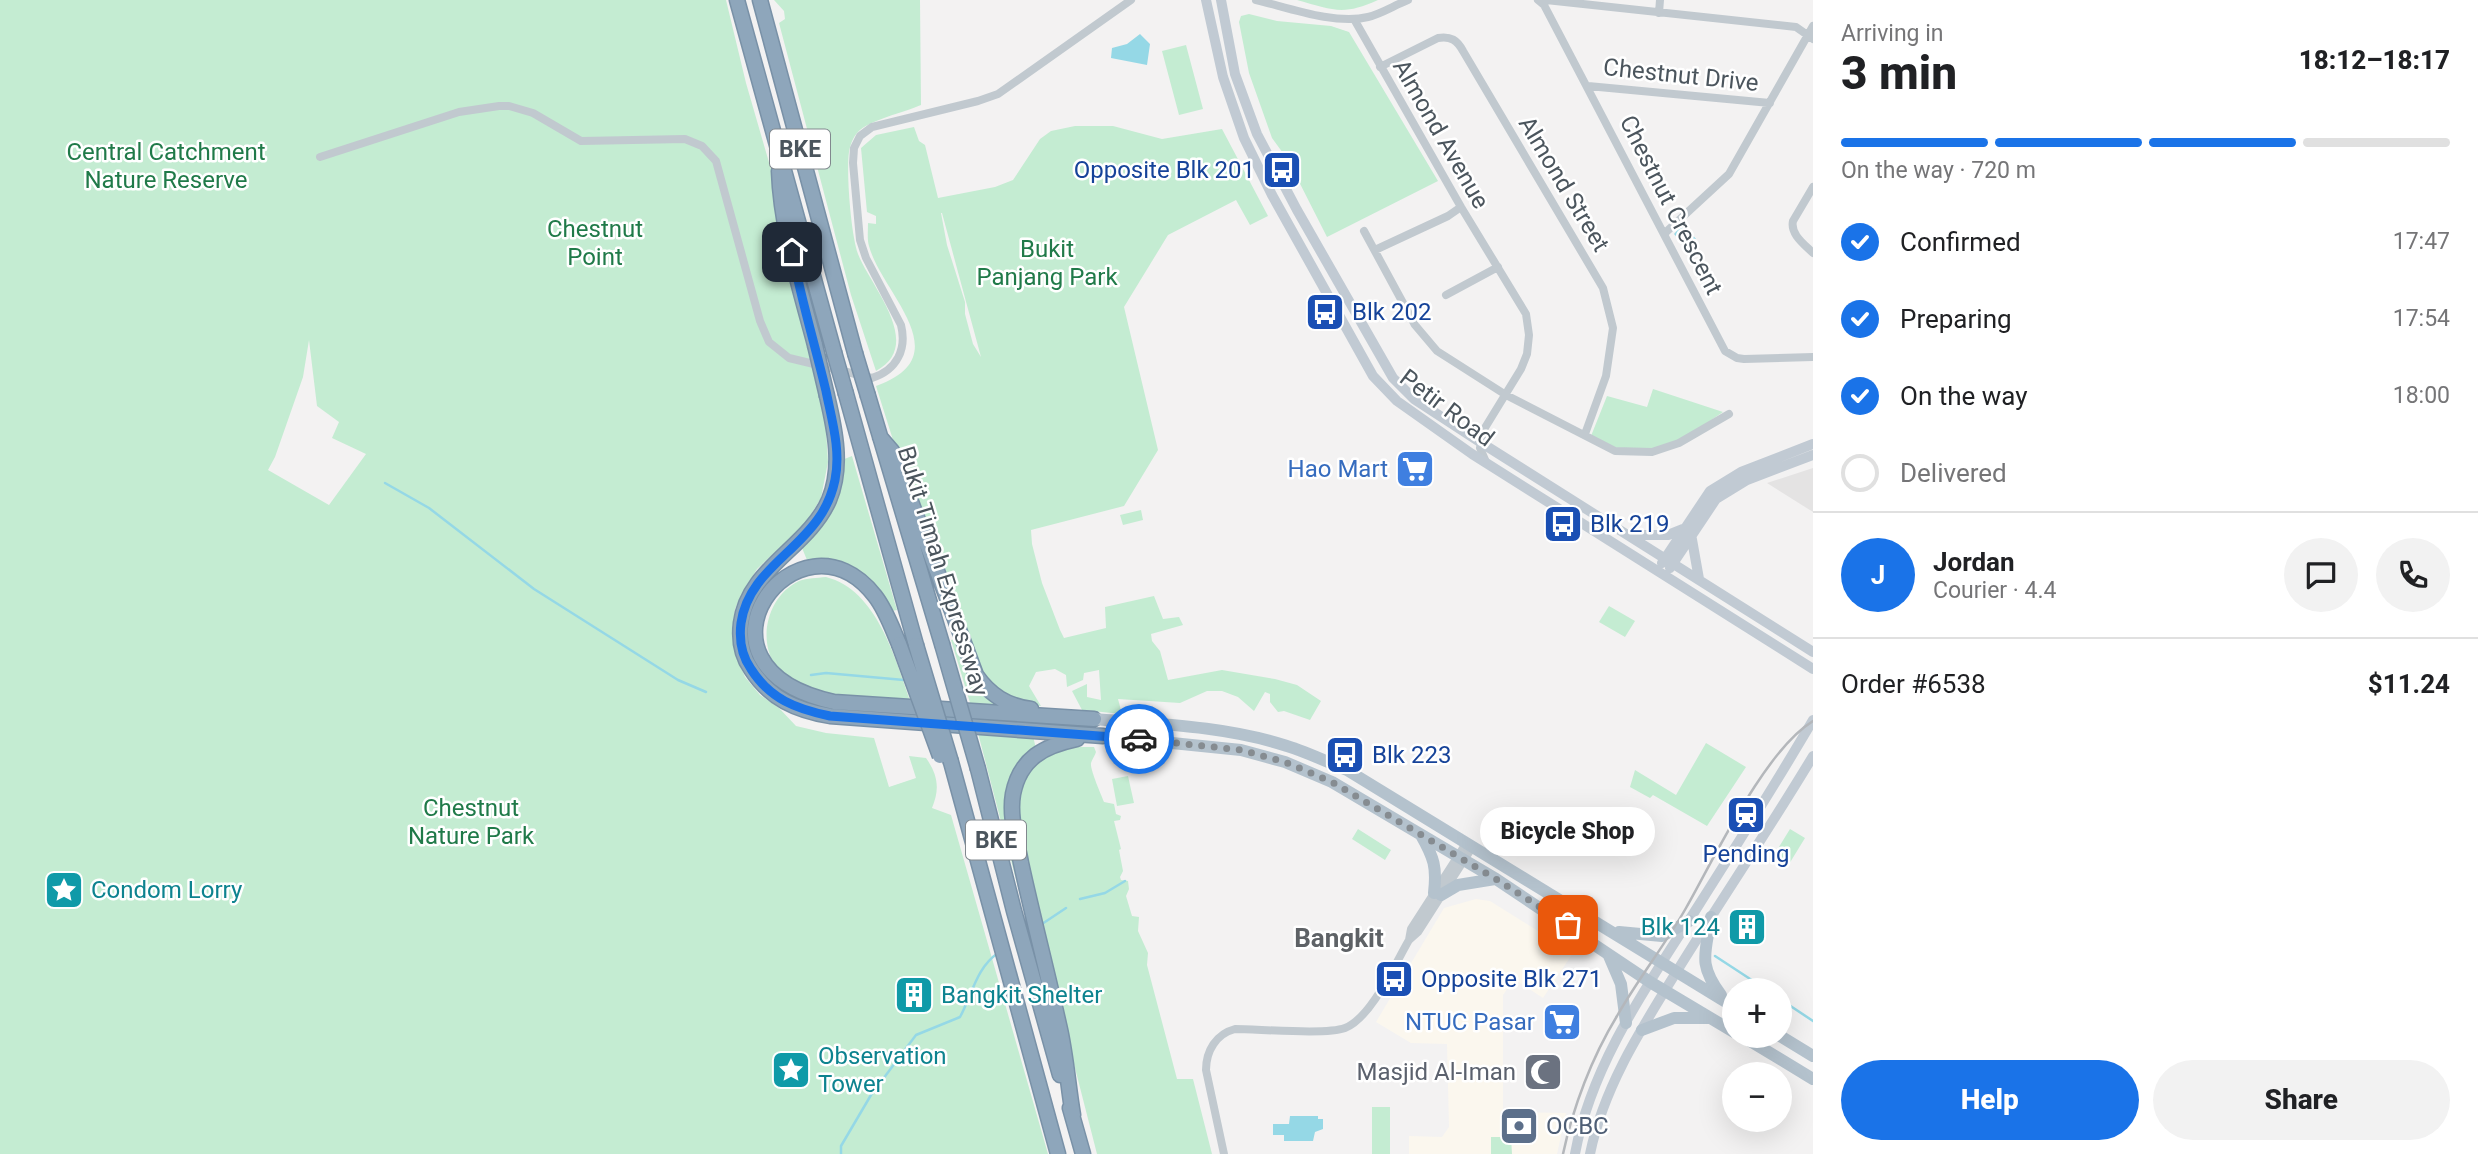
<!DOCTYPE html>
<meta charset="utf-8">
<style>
body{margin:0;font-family:Roboto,sans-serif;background:#f2f2f2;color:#202124;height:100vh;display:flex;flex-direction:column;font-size:26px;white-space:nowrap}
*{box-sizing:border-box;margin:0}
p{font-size:23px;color:#757577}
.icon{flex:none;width:38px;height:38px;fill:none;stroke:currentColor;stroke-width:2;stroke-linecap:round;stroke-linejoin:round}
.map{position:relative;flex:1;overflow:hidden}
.panel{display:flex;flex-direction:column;background:#fff;width:665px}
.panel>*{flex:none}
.tools{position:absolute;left:1722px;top:978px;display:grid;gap:14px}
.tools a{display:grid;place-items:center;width:70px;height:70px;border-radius:50%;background:#fff;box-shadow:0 7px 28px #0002;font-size:35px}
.pin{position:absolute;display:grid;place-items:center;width:60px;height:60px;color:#fff;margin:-30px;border-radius:14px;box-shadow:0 4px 10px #0006}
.courier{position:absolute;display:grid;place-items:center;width:70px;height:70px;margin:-35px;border:5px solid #1a73e8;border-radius:50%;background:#fff;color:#222;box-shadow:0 2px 9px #0007}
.bubble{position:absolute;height:49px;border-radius:24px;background:#fff;box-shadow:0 7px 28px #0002;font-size:23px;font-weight:800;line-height:49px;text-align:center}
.overview em{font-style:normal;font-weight:800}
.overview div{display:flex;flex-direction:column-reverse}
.overview{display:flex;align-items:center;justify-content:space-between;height:119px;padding:0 28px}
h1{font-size:46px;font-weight:800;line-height:52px}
.bar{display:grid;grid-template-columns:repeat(4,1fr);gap:10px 7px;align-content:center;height:84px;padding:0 28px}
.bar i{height:9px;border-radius:5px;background:#e0e0e0}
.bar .on{background:#1a73e8}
.bar p{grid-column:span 4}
.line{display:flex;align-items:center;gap:18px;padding:0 28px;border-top:2px solid #e0e0e0}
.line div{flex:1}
.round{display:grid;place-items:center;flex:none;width:74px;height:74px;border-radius:37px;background:#f2f2f2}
ol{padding:0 28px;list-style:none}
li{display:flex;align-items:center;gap:21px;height:77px}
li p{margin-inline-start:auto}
li .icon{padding:7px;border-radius:50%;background:#1a73e8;color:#fff;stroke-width:4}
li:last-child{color:#757577}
li i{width:38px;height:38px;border:4px solid #e0e0e0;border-radius:50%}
.cta{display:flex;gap:14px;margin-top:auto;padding:14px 28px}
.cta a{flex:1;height:80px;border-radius:42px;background:#1a73e8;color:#fff;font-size:28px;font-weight:800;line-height:80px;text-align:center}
.cta a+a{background:#f2f2f2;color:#202124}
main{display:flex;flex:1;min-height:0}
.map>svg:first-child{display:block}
.commercial{fill:#fbf7ee}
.education{fill:#e4e3e3}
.green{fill:#c4ecd2;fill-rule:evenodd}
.water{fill:#95d8e6}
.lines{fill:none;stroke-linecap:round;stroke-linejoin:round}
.stream{stroke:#95d8e6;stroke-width:2.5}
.highway-casing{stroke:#7991a7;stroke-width:17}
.street{stroke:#c1c9cf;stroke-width:8}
.secondary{stroke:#c1cad3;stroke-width:10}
.primary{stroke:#b4c2cd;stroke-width:12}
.highway{stroke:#8ea6bb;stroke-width:14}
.rail{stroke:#b4b7bb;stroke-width:2.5}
.highway-bridge-casing{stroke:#7991a7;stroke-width:17;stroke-linecap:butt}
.highway-bridge{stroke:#8ea6bb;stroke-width:14}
.done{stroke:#868c91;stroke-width:7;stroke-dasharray:0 12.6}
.route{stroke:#1a73e8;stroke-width:9}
.labels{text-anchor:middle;stroke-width:5;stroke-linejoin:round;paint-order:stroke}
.shield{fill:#fff;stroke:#81888e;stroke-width:2}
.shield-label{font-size:23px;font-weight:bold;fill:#4b555d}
.street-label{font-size:24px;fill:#4b555d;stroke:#fff}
.park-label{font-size:24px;fill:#207a49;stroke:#fff}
.transit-label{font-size:24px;fill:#164399;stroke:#fff;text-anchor:start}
.shop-label{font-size:24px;fill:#366cbe;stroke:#fff;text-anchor:end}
.culture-label{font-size:24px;fill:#0d838f;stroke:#fff;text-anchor:start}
.worship-label{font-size:24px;fill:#5b616d;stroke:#fff;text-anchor:end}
.service-label{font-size:24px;fill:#4e5e75;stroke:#fff;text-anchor:start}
.neighbourhood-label{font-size:26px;font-weight:bold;fill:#5e6266;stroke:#fff}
</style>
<main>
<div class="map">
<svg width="1813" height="1154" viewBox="0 0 1813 1154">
<rect width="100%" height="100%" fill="#f3f2f2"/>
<path class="commercial" d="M1476,899L1490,901L1573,953L1543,998L1514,979L1503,995V1112L1566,1113L1557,1154H1409V1136L1442,1137L1449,1127L1447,1044L1411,1043L1376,1022L1444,908Z"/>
<path class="education" d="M1813,468V512L1767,483Z"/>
<path class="green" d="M0,0H726L746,83L790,235L792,285L819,387L826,429L828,462L821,498L805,524L757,569L741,595L735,609L732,630L737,658L745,677L760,695L779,708L796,726L826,733L874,738L889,787L916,778L909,756L926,758C938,775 940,789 932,808L951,815L1048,1154H0ZM309,340L317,406L339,422L332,438L366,454L329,505L268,470L275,457L303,377Z
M774,0H920L921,105C905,112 867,121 858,132C853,137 850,145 849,152C846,172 851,235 858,254C871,287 925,345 876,371L851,295L779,23L785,19L784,11Z
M1297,0H1378C1343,16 1333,10 1297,0Z
M1249,14L1277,21L1331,26L1349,32L1438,181L1327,237L1288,160L1272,138L1249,73L1239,22L1241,16Z
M1186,45L1203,109L1179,115L1162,51Z
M1075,126H1113L1162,139L1222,129L1268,216L1250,225L1236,200L1168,235L1124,307L1158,450L1124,506L1031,530L1032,544L1042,583L1060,630L1064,638L1106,628L1105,607L1154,596L1163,619L1179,617L1183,625L1151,634L1152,641L1160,651L1168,680L1222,670L1275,679L1297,685L1321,701L1310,720L1284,711L1278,712L1270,702V694L1265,692L1254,711L1238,697L1222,691H1207L1180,703L1118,699L1122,714L1082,710L1072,691L1087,684V697L1101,700L1099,670L1084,673L1083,680L1067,687L1066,675L1055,669L1036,672L1029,686L1041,706L1021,705L1009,700L982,677L934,542L930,537L899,459L876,386C961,356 882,294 869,246C867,239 868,231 868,223L876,224V216L867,212L861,148L876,135L914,127L919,141L925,145L938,198L995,187L1013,180L1040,139L1051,131ZM941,213H942L981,357L973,344L965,314V302L947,245Z
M1653,389L1723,412L1679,442L1664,447L1623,451L1591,436L1607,396L1647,407Z
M852,456L897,610L891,611C873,576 846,560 807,560L802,548C829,523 835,495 842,460Z
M1141,510L1143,520L1123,525L1120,515Z
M826,577C877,590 895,658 911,703C893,701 821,698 809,692C799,686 781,675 775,665C757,637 769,595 799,581C807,578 817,578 826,577Z
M1609,606L1635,621L1625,637L1599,622Z
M955,639L962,659L998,704V708L971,706L951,640Z
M978,733L1033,736L1036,749L1015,773L1023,890L1019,891Z
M1706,743L1746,767L1707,826L1653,795L1650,798L1630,787L1635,770L1676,795Z
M1068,747H1094L1096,752C1095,756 1092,759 1091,763C1090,770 1101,794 1104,802L1114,804L1116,814L1121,816L1120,820L1114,821L1121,849L1119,850L1123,871L1120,877L1121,880L1128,881L1129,889L1126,896L1132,916L1139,917L1138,931L1148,953L1147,965L1177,1079H1193L1212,1154H1097L1065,1029L1019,830C1017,782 1021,764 1068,747Z
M1128,776L1134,803L1117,806L1112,779Z
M1358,829L1391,850L1385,860L1352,839Z
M1790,829L1805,838L1786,869L1771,860Z
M1372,1107H1390V1154H1372Z
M1491,1137H1511L1512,1154H1491Z"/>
<path class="water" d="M1140,34L1150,44L1147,65L1111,58L1112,48L1127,44Z
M1683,224L1696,239L1686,247L1674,234Z
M1290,1116H1318V1119H1323V1129L1315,1132L1313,1141H1284V1135H1273V1124H1289Z"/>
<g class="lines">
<path class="stream" d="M385,483L429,508L534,589L678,680L706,692
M811,675L826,673L904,680
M1080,899L1105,893L1125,881
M1042,924L1066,908
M1715,956L1767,990
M1780,999L1813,1021
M841,1154V1146L871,1095L916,1035L960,1017C972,995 976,968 998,953"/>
<g class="highway-casing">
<path id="highway" d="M737,0L834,352
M760,0L855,353
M779,171C781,229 800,288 815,345
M846,394L916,645
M827,396C835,430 843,467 829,500C808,548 748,568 741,623C739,639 742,656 751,669C770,699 796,710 830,716L1103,736
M868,396L942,644
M880,437L892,451L976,675C990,695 1007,706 1031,709
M899,644C892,628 886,610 875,596C800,499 670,666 834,702L1094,719
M951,762L1058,1154
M978,769L1014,911L1060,1075
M1070,1108L1083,1154
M1073,1115C1068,1086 1066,1054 1059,1025C1047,971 1033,918 1021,863C1017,841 1009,817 1013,794C1020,758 1044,746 1077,739"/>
</g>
<path class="street" d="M1256,0C1289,8 1335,25 1368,17C1381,14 1395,5 1408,0
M1538,0L1544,5L1725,351L1737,358L1744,359L1813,357
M1546,0L1796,27L1813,39
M1659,13L1660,0
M1354,19L1461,207L1526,314L1529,335L1527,354L1521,369L1483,431L1480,448L1486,462
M1380,67L1438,38C1451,36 1457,40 1463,51L1603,288L1613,328L1606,376L1585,434
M1588,86L1770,103
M320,157L459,112L499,106H509L533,113L581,141L685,139L702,146L716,161L760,321L769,342L789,358L872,378C897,370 907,349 901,325L866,258L860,240L853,163L854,148L860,136L872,127L978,101L998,94L1131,0
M1813,187L1793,221C1790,234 1804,244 1813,253
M1364,231L1415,325L1437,351L1506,395L1615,451L1652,452L1679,443L1729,414
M1665,233L1729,174L1813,26
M1375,250L1448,216L1461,207
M1446,295L1498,267
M1409,940L1411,929L1467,842
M1224,1154L1206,1070C1206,1051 1216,1034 1235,1029C1258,1029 1327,1035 1345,1028C1371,1018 1395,964 1409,940L1418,932L1473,846"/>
<path class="secondary" d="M1206,0L1223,77L1244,138L1272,195L1373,376L1397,401L1472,454L1813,669
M1221,0L1235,74L1257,134L1297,210L1393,378L1414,399L1480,442L1813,652
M1691,534L1699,579
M1631,535H1668L1683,529
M1662,563L1710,491L1741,472L1813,444
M1670,568L1716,499L1747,480L1813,455
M1575,1154C1591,1065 1647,986 1695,911C1735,848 1775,785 1813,720
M1590,1154C1604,1084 1645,1023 1682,963C1725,894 1771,826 1813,756"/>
<path class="primary" d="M1094,719C1158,724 1226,726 1287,746C1307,752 1327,762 1347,770L1734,1007
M1103,736L1241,750L1285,762L1332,782L1496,879L1650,982L1734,1032
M1421,835C1434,858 1437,867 1434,893
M1441,895L1458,885L1495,879
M1711,917C1706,953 1697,963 1721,995
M1619,932L1662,936L1689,921
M1609,956L1621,984L1626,1023
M1642,1030L1674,1018H1708
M1742,1036L1813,1079
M1780,1036L1813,1056"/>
<use href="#highway" class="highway"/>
<path class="rail" d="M1563,1154C1573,1107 1592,1057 1617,1016C1638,979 1665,945 1686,908C1715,857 1765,750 1813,721"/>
<g class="highway-bridge-casing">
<path id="highway-bridge" d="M815,345L827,396
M834,352L846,394
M855,353L868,396
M899,644L940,756
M942,644L978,769
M916,645L951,762"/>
</g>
<use href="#highway-bridge" class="highway-bridge"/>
</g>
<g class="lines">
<path class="done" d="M1139,739L1241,750L1285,762L1332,782L1496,879L1568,925"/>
<path class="route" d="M792,252C801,299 815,345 826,391C832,421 841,450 835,480C832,494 826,508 818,519C792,556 748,575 741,623C739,639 742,656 751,669C770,699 796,709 830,716L1139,739"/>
</g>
<defs>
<g id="bus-square" transform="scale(2.0125)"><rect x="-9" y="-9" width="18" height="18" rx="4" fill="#1a4fb4" stroke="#fff"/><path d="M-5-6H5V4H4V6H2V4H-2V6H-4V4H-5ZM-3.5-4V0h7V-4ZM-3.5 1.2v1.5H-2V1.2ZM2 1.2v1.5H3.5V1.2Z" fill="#fff"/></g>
<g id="supermarket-square" transform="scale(2.0125)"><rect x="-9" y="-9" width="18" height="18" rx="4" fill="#3f7fe0" stroke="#fff"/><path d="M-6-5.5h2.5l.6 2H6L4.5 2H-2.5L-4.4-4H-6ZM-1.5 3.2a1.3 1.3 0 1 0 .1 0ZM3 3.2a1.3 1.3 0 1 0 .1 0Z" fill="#fff"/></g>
<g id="station-square" transform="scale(2.0125)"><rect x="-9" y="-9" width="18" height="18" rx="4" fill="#1a4fb4" stroke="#fff"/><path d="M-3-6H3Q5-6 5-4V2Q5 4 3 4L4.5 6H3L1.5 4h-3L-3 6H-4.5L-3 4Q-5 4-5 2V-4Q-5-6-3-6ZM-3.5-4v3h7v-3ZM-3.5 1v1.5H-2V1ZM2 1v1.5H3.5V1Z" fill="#fff"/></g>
<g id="sight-square" transform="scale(2.0125)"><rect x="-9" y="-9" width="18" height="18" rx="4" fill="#0f9aa8" stroke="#fff"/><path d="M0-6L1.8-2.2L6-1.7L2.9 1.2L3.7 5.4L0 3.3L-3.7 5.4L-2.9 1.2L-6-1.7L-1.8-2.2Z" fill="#fff"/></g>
<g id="building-square" transform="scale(2.0125)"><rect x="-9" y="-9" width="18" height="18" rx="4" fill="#0f9aa8" stroke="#fff"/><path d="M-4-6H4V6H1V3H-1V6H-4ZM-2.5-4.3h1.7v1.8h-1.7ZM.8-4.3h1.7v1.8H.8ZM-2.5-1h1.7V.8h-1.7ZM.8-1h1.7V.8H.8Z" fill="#fff"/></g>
<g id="mosque-square" transform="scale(2.0125)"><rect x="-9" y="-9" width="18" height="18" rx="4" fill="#6b7280" stroke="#fff"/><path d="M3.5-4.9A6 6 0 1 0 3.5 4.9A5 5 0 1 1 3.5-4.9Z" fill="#fff"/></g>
<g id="bank-square" transform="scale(2.0125)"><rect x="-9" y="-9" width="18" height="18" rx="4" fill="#5c6f8a" stroke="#fff"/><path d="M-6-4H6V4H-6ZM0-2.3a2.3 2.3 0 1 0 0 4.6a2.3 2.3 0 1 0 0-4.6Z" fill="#fff"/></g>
</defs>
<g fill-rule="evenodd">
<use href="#bus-square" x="1282" y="170"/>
<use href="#bus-square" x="1325" y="312"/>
<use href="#supermarket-square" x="1415" y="469"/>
<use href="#bus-square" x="1563" y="524"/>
<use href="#bus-square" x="1345" y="755"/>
<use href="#station-square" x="1746" y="815"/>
<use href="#sight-square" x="64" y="890"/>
<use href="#building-square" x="1747" y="927"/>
<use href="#bus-square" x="1394" y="979"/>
<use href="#building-square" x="914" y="995"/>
<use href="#supermarket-square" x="1562" y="1022"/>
<use href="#sight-square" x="791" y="1070"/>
<use href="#mosque-square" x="1543" y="1072"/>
<use href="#bank-square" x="1519" y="1126"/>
</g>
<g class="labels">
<g class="shield">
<rect x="770" y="129.5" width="60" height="39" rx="5"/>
<rect x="966" y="820.5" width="60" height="39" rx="5"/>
</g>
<g class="shield-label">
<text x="800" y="157">BKE</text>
<text x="996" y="848">BKE</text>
</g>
<g class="street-label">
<text transform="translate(1681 75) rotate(6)" y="8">Chestnut Drive</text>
<text transform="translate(1441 134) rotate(60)" y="8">Almond Avenue</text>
<text transform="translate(1564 184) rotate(59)" y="8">Almond Street</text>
<text transform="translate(1671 205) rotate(63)" y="8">Chestnut Crescent</text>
<text transform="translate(1447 408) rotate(37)" y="8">Petir Road</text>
<text transform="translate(943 571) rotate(73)" y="8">Bukit Timah Expressway</text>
</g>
<g class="park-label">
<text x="166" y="160">Central Catchment<tspan x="166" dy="28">Nature Reserve</tspan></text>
<text x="595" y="237">Chestnut<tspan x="595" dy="28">Point</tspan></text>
<text x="1047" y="257">Bukit<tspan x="1047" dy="28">Panjang Park</tspan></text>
<text x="471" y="816">Chestnut<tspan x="471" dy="28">Nature Park</tspan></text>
</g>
<g class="transit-label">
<text x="1255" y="178" text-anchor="end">Opposite Blk 201</text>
<text x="1352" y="320">Blk 202</text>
<text x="1590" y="532">Blk 219</text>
<text x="1372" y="763">Blk 223</text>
<text x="1746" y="862" text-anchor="middle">Pending</text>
<text x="1421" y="987">Opposite Blk 271</text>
</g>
<g class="shop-label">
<text x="1388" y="477">Hao Mart</text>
<text x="1535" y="1030">NTUC Pasar</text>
</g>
<g class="culture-label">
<text x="91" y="898">Condom Lorry</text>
<text x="1720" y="935" text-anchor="end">Blk 124</text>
<text x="941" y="1003">Bangkit Shelter</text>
<text x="818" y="1064">Observation<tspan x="818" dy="28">Tower</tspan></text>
</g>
<g class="worship-label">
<text x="1516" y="1080">Masjid Al-Iman</text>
</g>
<g class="service-label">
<text x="1546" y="1134">OCBC</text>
</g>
<g class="neighbourhood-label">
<text x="1339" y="947">Bangkit</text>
</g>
</g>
</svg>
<div class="tools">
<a>+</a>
<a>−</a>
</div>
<div class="pin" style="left:1568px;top:925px;background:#ea580c"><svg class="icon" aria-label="bag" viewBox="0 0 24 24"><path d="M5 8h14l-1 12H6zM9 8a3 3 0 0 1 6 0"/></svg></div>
<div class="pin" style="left:792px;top:252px;background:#1f2937"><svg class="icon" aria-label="home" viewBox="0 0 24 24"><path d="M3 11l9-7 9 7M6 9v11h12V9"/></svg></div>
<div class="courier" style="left:1139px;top:739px"><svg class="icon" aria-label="car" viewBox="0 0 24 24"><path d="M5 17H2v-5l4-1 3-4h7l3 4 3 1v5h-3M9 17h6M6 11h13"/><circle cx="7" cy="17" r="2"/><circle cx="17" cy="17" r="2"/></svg></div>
<div class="bubble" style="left:1480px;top:807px;width:175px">Bicycle Shop</div>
</div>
<section class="panel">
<div class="overview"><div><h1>3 min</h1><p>Arriving in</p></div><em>18:12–18:17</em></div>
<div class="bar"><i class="on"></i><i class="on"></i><i class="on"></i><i></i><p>On the way · 720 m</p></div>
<ol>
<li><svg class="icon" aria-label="check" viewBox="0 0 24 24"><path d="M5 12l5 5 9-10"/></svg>Confirmed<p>17:47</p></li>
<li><svg class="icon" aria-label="check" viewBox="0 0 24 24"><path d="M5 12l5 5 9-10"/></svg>Preparing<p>17:54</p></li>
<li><svg class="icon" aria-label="check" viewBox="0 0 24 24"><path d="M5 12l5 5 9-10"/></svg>On the way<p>18:00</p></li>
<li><i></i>Delivered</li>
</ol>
<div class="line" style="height:126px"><b class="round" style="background:#1a73e8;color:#fff">J</b><div><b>Jordan</b><p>Courier · 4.4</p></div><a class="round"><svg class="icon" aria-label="chat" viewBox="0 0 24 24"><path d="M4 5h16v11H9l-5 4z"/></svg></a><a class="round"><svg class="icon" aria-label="phone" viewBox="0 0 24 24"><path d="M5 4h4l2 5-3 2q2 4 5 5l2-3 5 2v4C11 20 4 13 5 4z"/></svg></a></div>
<div class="line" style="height:91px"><div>Order #6538</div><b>$11.24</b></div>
<div class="cta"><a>Help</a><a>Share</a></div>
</section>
</main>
